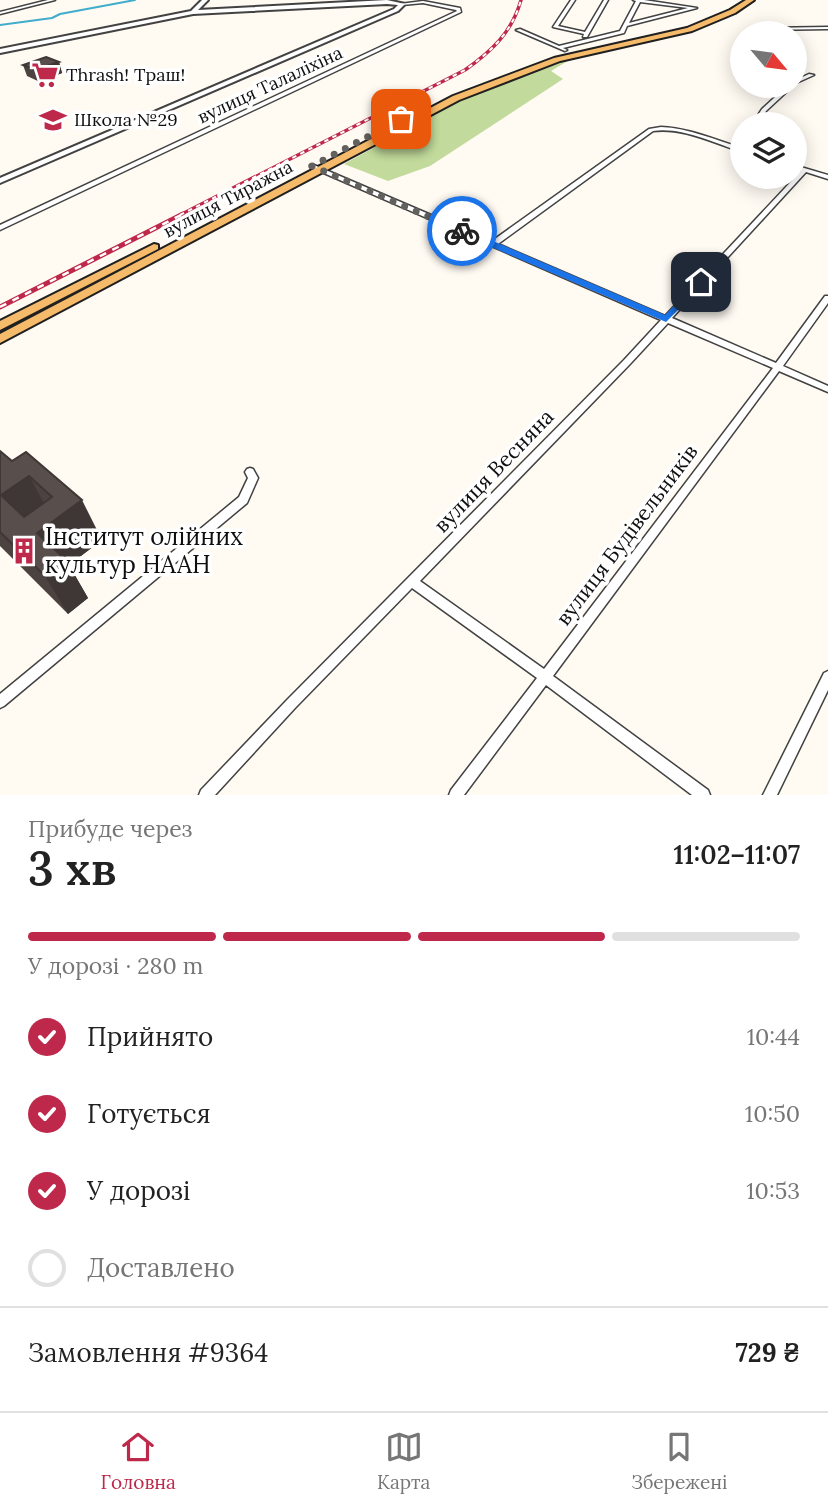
<!DOCTYPE html>
<html lang="uk">
<meta charset="utf-8">
<style>
body{margin:0;font-family:Lora,serif;background:#f2f2f2;color:#222;height:100vh;display:flex;flex-direction:column;font-size:26px;white-space:nowrap}
*{box-sizing:border-box;margin:0}
p{font-size:23px;color:#767676}
.icon{flex:none;width:38px;height:38px;fill:none;stroke:currentColor;stroke-width:2;stroke-linecap:round;stroke-linejoin:round}
.map{position:relative;height:795px;overflow:hidden}
.drawer{display:flex;flex-direction:column;background:#fff;flex:1}
.drawer>*{flex:none}
.needle{width:46px;rotate:119deg}
.fabs{position:absolute;left:730px;top:21px;display:grid;gap:14px}
.fabs a{display:grid;place-items:center;width:77px;height:77px;border-radius:50%;background:#fff;box-shadow:0 4px 18px #0003;font-size:35px}
.pin{position:absolute;display:grid;place-items:center;width:60px;height:60px;color:#fff;margin:-30px;border-radius:14px;box-shadow:0 4px 10px #0006}
.courier{position:absolute;display:grid;place-items:center;width:70px;height:70px;margin:-35px;border:5px solid #1a73e8;border-radius:50%;background:#fff;color:#222;box-shadow:0 2px 9px #0007}
.overview em{font-style:normal;font-weight:600}
.overview div{display:flex;flex-direction:column-reverse}
.overview{display:flex;align-items:center;justify-content:space-between;height:119px;padding:0 28px}
h1{font-size:46px;font-weight:600;line-height:52px}
.bar{display:grid;grid-template-columns:repeat(4,1fr);gap:10px 7px;align-content:center;height:84px;padding:0 28px}
.bar i{height:9px;border-radius:5px;background:#e0e0e0}
.bar .active{background:#be294b}
.bar p{grid-column:span 4}
.line{display:flex;align-items:center;gap:18px;padding:0 28px;border-top:2px solid #e0e0e0}
.line div{flex:1}
ol{padding:0 28px;list-style:none}
li{display:flex;align-items:center;gap:21px;height:77px}
li p{margin-inline-start:auto}
li .icon{padding:7px;border-radius:50%;background:#be294b;color:#fff;stroke-width:4}
li:last-child{color:#767676}
li i{width:38px;height:38px;border:4px solid #e0e0e0;border-radius:50%}
.tab-bar{display:flex;justify-content:space-around;align-items:center;height:98px;border-top:2px solid #e0e0e0;background:#fff;font-size:19px;color:#767676}
.tab-bar a{display:grid;justify-items:center;gap:4px}
.tab-bar .active{color:#be294b}
.map>svg:first-child{display:block}
.forest{fill:#c2da9b}
.lines{fill:none;stroke-linecap:round;stroke-linejoin:round}
.stream{stroke:#3fadcb;stroke-width:2}
.minor-casing{stroke:#424242;stroke-width:3}
.tertiary-casing{stroke:#424242;stroke-width:4}
.primary-casing{stroke:#202020;stroke-width:4}
.minor{fill:#fff;fill-rule:evenodd}
.tertiary{fill:#fff;fill-rule:evenodd}
.primary{fill:#f6bb6a;fill-rule:evenodd}
.rail-far1-casing{stroke:#be294b;stroke-width:3.5}
.rail-casing{stroke:#be294b;stroke-width:5}
.rail-far1{stroke:#fff;stroke-width:2;stroke-dasharray:4.5;stroke-linecap:butt}
.rail{stroke:#fff;stroke-width:2.5;stroke-dasharray:7;stroke-linecap:butt}
.wall{fill:#4c4341}
.shaded-wall{fill:#3e3735}
.building{fill:#584e4c;stroke:#3e3735;stroke-width:2;fill-rule:evenodd}
.route{fill:#1a73e8}
.done{stroke:#63615e;stroke-width:7;stroke-dasharray:0 12.6}
.labels{text-anchor:middle;stroke-width:7;stroke-linejoin:round;paint-order:stroke}
.far-poi-label{font-size:18px;fill:#0f0f0f;stroke:#fff;text-anchor:start}
.far-street-label{font-size:18px;fill:#0f0f0f;stroke:#fff}
.street-label{font-size:21px;fill:#0f0f0f;stroke:#fff}
.near-poi-label{font-size:24px;fill:#0f0f0f;stroke:#fff;text-anchor:start}
</style>
<div class="map">
<svg width="828" height="795" viewBox="0 0 828 795">
<rect width="100%" height="100%" fill="#fffaf2"/>
<path class="forest" d="M571,59L551,71L563,79L430,166L388,181L344,164L461,100L517,75Z"/>
<g class="lines">
<path class="stream" d="M0,25L52,18L60,14L135,0"/>
<g class="minor-casing">
<path id="minor" d="M48,0H55L0,14V12Z
M571,0H575L558,26L585,32L604,0H608L587,37H583L584,34L553,27Z
M633,0H644L697,8L627,26L624,33L563,48L567,50L565,51L516,30L520,29L559,46L620,31L636,1ZM640,2L688,8L629,23Z
M423,1L460,8L461,12L0,230V225L457,11L456,10L423,3L402,5L400,4Z
M828,27V29L754,30L752,29L754,28Z
M809,74L814,75L794,84V81Z
M787,86H793L766,111L758,124H752L762,109Z
M661,127C689,128 715,140 742,148V152C713,143 683,127 653,131L498,244L665,316L801,171L794,169V165L828,175V179L806,172L672,318L776,363L825,296H828V303L783,366L828,386V392L779,371L553,676L708,790L710,795H692L546,685L464,795H449L451,790L537,678L412,588L295,708L215,795H199L201,790L287,700L624,360L661,320L310,167V165H314L492,241L649,129ZM668,323L773,368L544,669L420,581L630,364Z
M250,468L253,469L258,478L247,503L4,706L0,708V694L239,497L248,478L245,472L247,469Z
M828,671V690L777,795H763L824,673Z"/>
</g>
<g class="tertiary-casing">
<path id="tertiary" d="M202,0H208L198,10L387,0L405,4L398,11L0,183V178L394,9L398,5L387,4L193,14L0,53V49L191,11Z"/>
</g>
<g class="primary-casing">
<path id="primary" d="M746,0H754L735,13L692,31L560,61L459,100L0,343V334L453,96L554,58L687,28L730,10Z
M154,244L158,245V249L0,330V321Z"/>
</g>
<use href="#minor" class="minor"/>
<use href="#tertiary" class="tertiary"/>
<use href="#primary" class="primary"/>
<g class="rail-far1-casing">
<path id="rail-far1" d="M180,215L465,70C492,51 512,32 521,0"/>
</g>
<g class="rail-casing">
<path id="rail" d="M0,307L183,214"/>
</g>
<use href="#rail-far1" class="rail-far1"/>
<use href="#rail" class="rail"/>
</g>
<path class="wall" d="M59,62L62,73L40,82L27,76L23,65Z
M0,451L102,540L69,565L88,598L68,614L0,546Z"/>
<path class="shaded-wall" d="M59,62L62,73L40,82L36,70Z
M29,476L51,516L26,534L1,495Z
M82,500L102,540L69,565L88,598L68,614L45,576L37,533Z"/>
<path class="building" d="M46,57L59,62L36,70L23,65Z
M0,451L12,461L26,452L82,500L37,533L66,560L45,576L0,532ZM29,476L52,497L24,517L1,495Z"/>
<path class="route" d="M459,229H465L665,315L698,280L706,282L666,322L459,233Z"/>
<g class="lines">
<path class="done" d="M401,119L312,166L462,231"/>
</g>
<defs>
<g id="supermarket-bare" transform="scale(2.1)"><path d="M-6-5.5h2.5l.6 2H6L4.5 2H-2.5L-4.4-4H-6ZM-1.5 3.2a1.3 1.3 0 1 0 .1 0ZM3 3.2a1.3 1.3 0 1 0 .1 0Z" fill="#be294b" stroke="#fff" stroke-width="2.5" paint-order="stroke"/></g>
<g id="school-bare" transform="scale(2.1)"><path d="M0-5L7-2L0 1L-7-2ZM-4 1L0 2.5L4 1V4Q0 6-4 4Z" fill="#be294b" stroke="#fff" stroke-width="2.5" paint-order="stroke"/></g>
<g id="building-bare" transform="scale(2.1)"><path d="M-4-6H4V6H1V3H-1V6H-4ZM-2.5-4.3h1.7v1.8h-1.7ZM.8-4.3h1.7v1.8H.8ZM-2.5-1h1.7V.8h-1.7ZM.8-1h1.7V.8H.8Z" fill="#be294b" stroke="#fff" stroke-width="2.5" paint-order="stroke"/></g>
</defs>
<g fill-rule="evenodd">
<use href="#supermarket-bare" x="45" y="75"/>
<use href="#school-bare" x="53" y="120"/>
<use href="#building-bare" x="24" y="551"/>
</g>
<g class="labels">
<g class="far-poi-label">
<text x="66" y="81">Thrash! Траш!</text>
<text x="74" y="126">Школа №29</text>
</g>
<g class="far-street-label">
<text transform="translate(270 85) rotate(-25)" y="6">вулиця Талаліхіна</text>
<text transform="translate(228 199) rotate(-28)" y="6">вулиця Тиражна</text>
</g>
<g class="street-label">
<text transform="translate(494 471) rotate(-46)" y="7">вулиця Весняна</text>
<text transform="translate(627 535) rotate(-53)" y="7">вулиця Будівельників</text>
</g>
<g class="near-poi-label">
<text x="45" y="545">Інститут олійних<tspan x="45" dy="28">культур НААН</tspan></text>
</g>
</g>
</svg>
<div class="fabs">
<a><svg class="needle" viewBox="-14 -14 28 28"><path d="M0-13l5 13h-10z" fill="#e53935"/><path d="M0 13l5-13h-10z" fill="#767676"/></svg></a>
<a><svg class="icon" aria-label="layers" viewBox="0 0 24 24"><path d="M12 4l9 5-9 5-9-5zM3 14l9 5 9-5"/></svg></a>
</div>
<div class="pin" style="left:401px;top:119px;background:#ea580c"><svg class="icon" aria-label="bag" viewBox="0 0 24 24"><path d="M5 8h14l-1 12H6zM9 8a3 3 0 0 1 6 0"/></svg></div>
<div class="pin" style="left:701px;top:282px;background:#1f2937"><svg class="icon" aria-label="home" viewBox="0 0 24 24"><path d="M3 11l9-7 9 7M6 9v11h12V9"/></svg></div>
<div class="courier" style="left:462px;top:231px"><svg class="icon" aria-label="bike" viewBox="0 0 24 24"><circle cx="6" cy="16" r="4"/><circle cx="18" cy="16" r="4"/><path d="M6 16l4-8h5l3 8M10 8l3 8H6M13 5h3"/></svg></div>
</div>
<section class="drawer">
<div class="overview"><div><h1>3 хв</h1><p>Прибуде через</p></div><em>11:02–11:07</em></div>
<div class="bar"><i class="active"></i><i class="active"></i><i class="active"></i><i></i><p>У дорозі · 280 m</p></div>
<ol>
<li><svg class="icon" aria-label="check" viewBox="0 0 24 24"><path d="M5 12l5 5 9-10"/></svg>Прийнято<p>10:44</p></li>
<li><svg class="icon" aria-label="check" viewBox="0 0 24 24"><path d="M5 12l5 5 9-10"/></svg>Готується<p>10:50</p></li>
<li><svg class="icon" aria-label="check" viewBox="0 0 24 24"><path d="M5 12l5 5 9-10"/></svg>У дорозі<p>10:53</p></li>
<li><i></i>Доставлено</li>
</ol>
<div class="line" style="height:91px"><div>Замовлення #9364</div><b>729 ₴</b></div>
</section>
<nav class="tab-bar">
<a class="active"><svg class="icon" aria-label="home" viewBox="0 0 24 24"><path d="M3 11l9-7 9 7M6 9v11h12V9"/></svg>Головна</a>
<a><svg class="icon" aria-label="map" viewBox="0 0 24 24"><path d="M3 6l6-2 6 2 6-2v14l-6 2-6-2-6 2zM9 4v14M15 6v14"/></svg>Карта</a>
<a><svg class="icon" aria-label="saved" viewBox="0 0 24 24"><path d="M7 4h10v16l-5-4-5 4z"/></svg>Збережені</a>
</nav>
